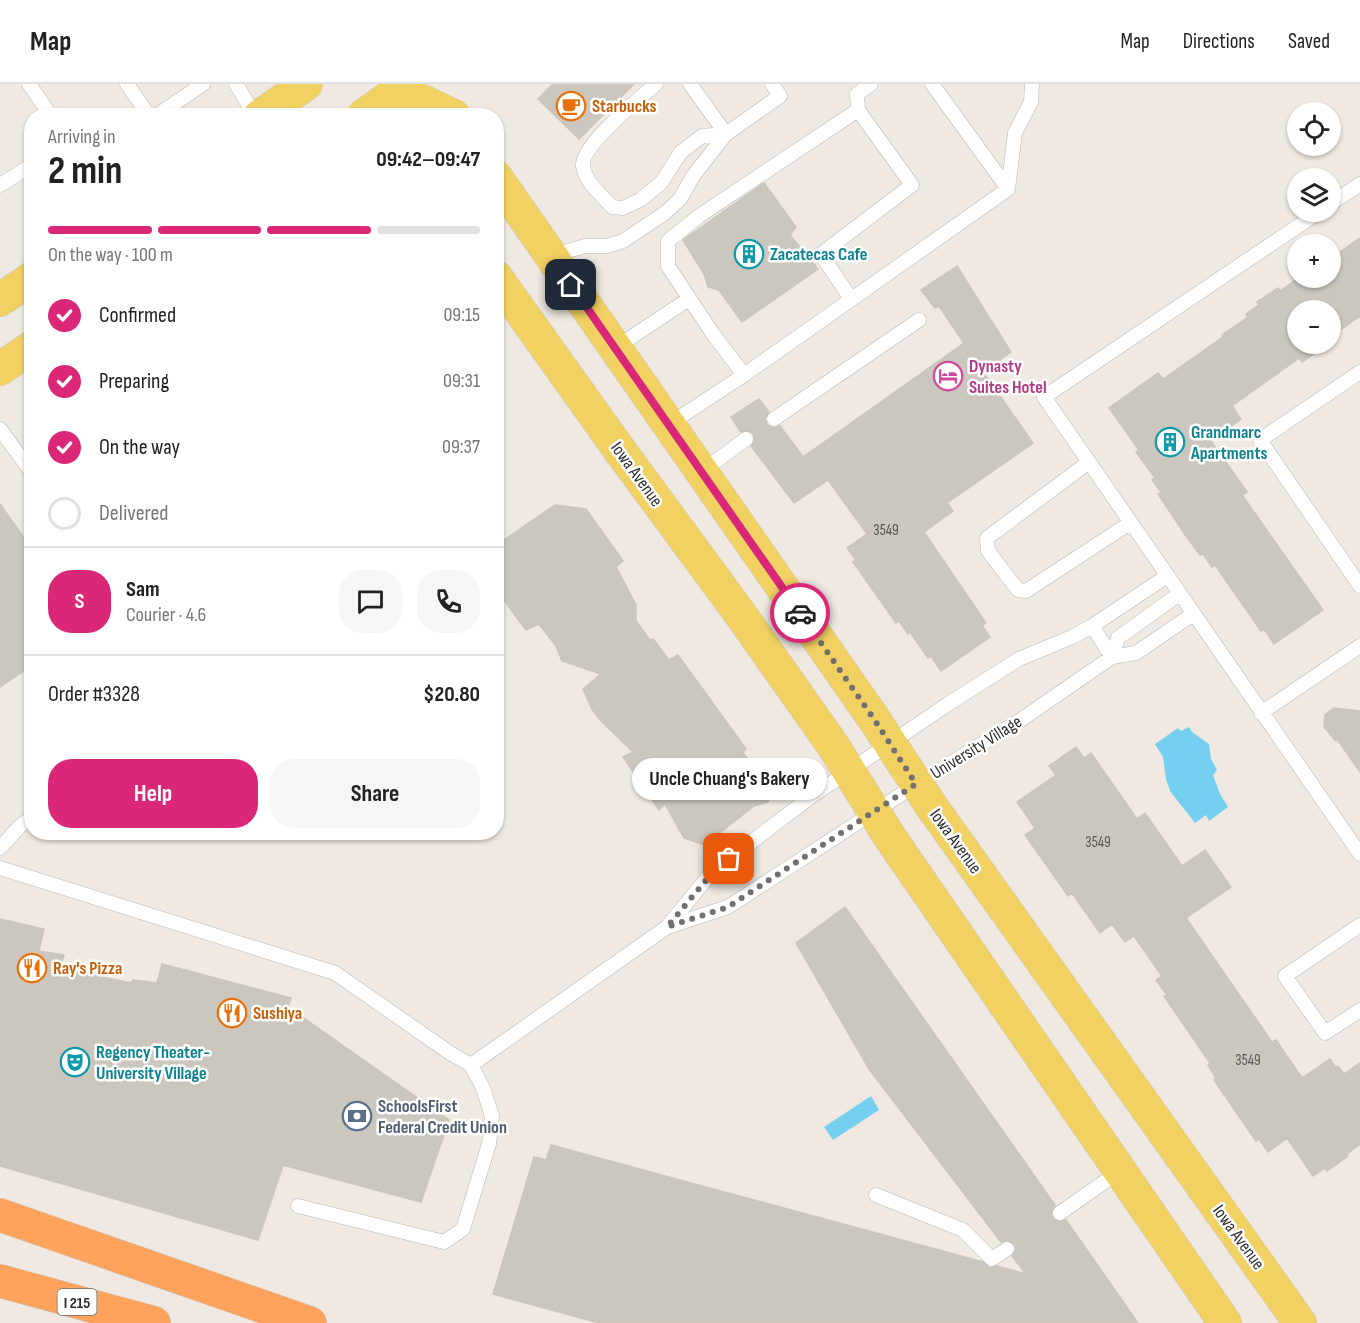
<!DOCTYPE html>
<meta charset="utf-8">
<style>
body{margin:0;font-family:"Sofia Sans Condensed",sans-serif;background:#f6f6f6;color:#222;height:100vh;display:flex;flex-direction:column;font-size:22px;white-space:nowrap}
*{box-sizing:border-box;margin:0}
p{font-size:20px;color:#767676}
.icon{flex:none;width:33px;height:33px;fill:none;stroke:currentColor;stroke-width:2;stroke-linecap:round;stroke-linejoin:round}
.map{position:relative;flex:1;overflow:hidden}
.side{position:absolute;left:24px;top:24px;width:480px;height:732px;display:flex;flex-direction:column;background:#fff;border-radius:24px;box-shadow:0 2px 4px #0004}
.side>*{flex:none}
.buttons{position:absolute;left:1287px;top:18px;display:grid;gap:12px}
.buttons a{display:grid;place-items:center;width:54px;height:54px;border-radius:50%;background:#fff;box-shadow:0 2px 4px #0004;font-size:30px}
.pin{position:absolute;display:grid;place-items:center;width:51px;height:51px;color:#fff;margin:-26px;border-radius:12px;box-shadow:0 3px 9px #0006}
.courier{position:absolute;display:grid;place-items:center;width:60px;height:60px;margin:-30px;border:4px solid #db2777;border-radius:50%;background:#fff;color:#222;box-shadow:0 2px 8px #0007}
.bubble{position:absolute;height:42px;border-radius:21px;background:#fff;box-shadow:0 2px 4px #0004;font-size:20px;font-weight:700;line-height:42px;text-align:center}
.headline em{font-style:normal;font-weight:700}
.headline div{display:flex;flex-direction:column-reverse}
.headline{display:flex;align-items:center;justify-content:space-between;height:102px;padding:0 24px}
h1{font-size:39px;font-weight:700;line-height:45px}
.bar{display:grid;grid-template-columns:repeat(4,1fr);gap:9px 6px;align-content:center;height:72px;padding:0 24px}
.bar i{height:8px;border-radius:4px;background:#e0e0e0}
.bar .active{background:#db2777}
.bar p{grid-column:span 4}
.line{display:flex;align-items:center;gap:15px;padding:0 24px;border-top:2px solid #e0e0e0}
.line div{flex:1}
.round{display:grid;place-items:center;flex:none;width:63px;height:63px;border-radius:24px;background:#f6f6f6}
ol{padding:0 24px;list-style:none}
li{display:flex;align-items:center;gap:18px;height:66px}
li p{margin-inline-start:auto}
li .icon{padding:6px;border-radius:50%;background:#db2777;color:#fff;stroke-width:4}
li:last-child{color:#767676}
li i{width:33px;height:33px;border:3px solid #e0e0e0;border-radius:50%}
.cta{display:flex;gap:12px;margin-top:auto;padding:12px 24px}
.cta a{flex:1;height:69px;border-radius:24px;background:#db2777;color:#fff;font-size:24px;font-weight:700;line-height:69px;text-align:center}
.cta a+a{background:#f6f6f6;color:#222}
header{display:flex;align-items:center;gap:36px;box-sizing:border-box;height:84px;padding:0 30px;background:#fff;border-bottom:2px solid #e0e0e0}
header strong{font-size:28px}
nav{display:flex;gap:33px;margin-inline-start:auto;font-size:21px}
.map>svg:first-child{display:block}
.water{fill:#75cff0}
.building{fill:#cbc7bf;stroke:#cbc5ba;stroke-width:1.5}
.lines{fill:none;stroke-linecap:round;stroke-linejoin:round}
.lane-casing{stroke:#b4b7c1;stroke-width:15}
.primary-casing{stroke:#c9c9c9;stroke-width:34}
.highway-casing{stroke:#c9c9c9;stroke-width:34}
.lane{stroke:#fff;stroke-width:14}
.primary{stroke:#f2d163;stroke-width:33}
.highway{stroke:#ffa35c;stroke-width:33}
.done{stroke:#726f6d;stroke-width:6;stroke-dasharray:0 10.8}
.route{stroke:#db2777;stroke-width:8}
.labels{text-anchor:middle;stroke-width:5;stroke-linejoin:round;paint-order:stroke}
.number-label{font-size:15px;fill:#555452}
.shield{fill:#fff;stroke:#6d6d6d;stroke-width:1.5}
.shield-label{font-size:16px;font-weight:bold;fill:#2e2e2e}
.food-label{font-size:18px;font-weight:bold;fill:#c56008;stroke:#fff;text-anchor:start}
.culture-label{font-size:18px;font-weight:bold;fill:#0d838f;stroke:#fff;text-anchor:start}
.hotel-label{font-size:18px;font-weight:bold;fill:#b23c85;stroke:#fff;text-anchor:start}
.street-label{font-size:18px;fill:#2e2e2e;stroke:#fff}
.service-label{font-size:18px;font-weight:bold;fill:#4e5e75;stroke:#fff;text-anchor:start}
</style>
<header>
<strong>Map</strong>
<nav><a>Map</a><a>Directions</a><a>Saved</a></nav>
</header>
<div class="map">
<svg width="1360" height="1239" viewBox="0 0 1360 1239">
<rect width="100%" height="100%" fill="#efe9e1"/>
<path class="water" d="M1189,643L1192,648L1209,660L1211,675L1217,686L1213,691L1220,710L1228,723L1209,737L1206,731L1195,739L1170,707L1166,695L1163,673L1155,660L1178,644L1181,647Z
M871,1012L879,1026L833,1056L824,1043Z"/>
<path class="building" d="M553,0H634L579,55L538,15Z
M764,99L796,143L790,151L818,185L742,238L719,206L708,203L704,190L683,156Z
M1360,154V232L1336,249L1339,252L1330,257V226H1298V260H1328L1302,278L1299,274L1232,322L1241,335L1211,357L1247,408L1242,411L1323,526L1274,560L1264,545L1261,547L1215,481L1212,483L1203,470L1200,471L1186,452L1158,410L1161,408L1152,396L1155,394L1136,368L1139,366L1109,324L1158,289L1163,295L1223,253L1222,251L1248,233L1246,230L1259,221L1257,218L1278,204L1280,207L1298,194H1330V175Z
M957,182L1011,268L983,288L1033,359L947,419L953,427L924,448L986,539L982,541L990,553L941,587L931,572L928,574L910,548L908,550L899,537L896,539L853,478L856,476L847,464L867,450L828,396L794,419L751,362L754,358V350L749,347L741,348L731,333L759,315L769,328L765,335L767,341L774,344L780,342L803,373L964,259L939,222L935,224L921,206Z
M0,420L32,465V581L0,603Z
M555,421L586,425L623,477L616,483L636,521V537L650,556L653,555L669,576L678,571L746,665L743,668L759,691L764,693L771,699L772,709L768,718L754,722L704,761L684,754L665,720L659,726L623,673L633,668L601,637L592,625L583,605L601,590L562,577L556,562L539,540L526,546L496,505V477L501,458Z
M1334,624L1360,627V688L1337,655L1335,656L1324,643L1325,631Z
M1076,663L1084,674L1091,669L1137,735L1145,729L1182,782L1205,766L1231,803L1186,834L1272,958L1276,956L1302,994L1330,975L1336,984L1338,982L1344,990L1360,979V1060L1347,1070L1348,1072L1327,1087L1325,1084L1313,1092L1287,1054L1268,1068L1259,1055L1256,1057L1214,996L1216,994L1208,981L1210,979L1164,912L1167,911L1156,896L1162,892L1134,852L1125,858L1112,840L1100,849L1072,809L1068,812L1025,751L1035,744L1017,718L1056,691L1049,682Z
M845,823L1055,1121L1051,1129L1053,1135L1060,1138L1066,1136L1138,1239H599L493,1210L534,1073L546,1076L551,1061L983,1178L990,1184L997,1182L1026,1190L1012,1172L1016,1165L1014,1160L1007,1156L1001,1158L869,985L796,859Z
M0,835L44,845L39,867L64,871L60,884L131,899L133,896L157,899L162,880L291,914L288,923L449,1036L421,1118L283,1081L258,1156L0,1082Z"/>
<g class="lines">
<g class="lane-casing">
<path id="lane" d="M29,0L51,32
M127,0L149,32
M236,0L255,32
M656,0C639,15 581,61 583,82C584,97 603,112 612,123L623,124L640,116L661,99L681,68L702,52L726,50
M690,0L726,50
M156,32L203,0
M0,101L32,81
M1008,105L1015,49L1031,18L1032,0
M1330,120L1360,100
M1319,128L1044,313L1360,770
M551,172L585,162H607L623,157L665,129L680,115L693,92L726,50L780,12L772,0
M851,215L821,170L912,101L858,26L857,10L871,0
M615,264L689,215
M1360,288L1260,356L1360,502
M744,291L713,250L668,182V157L699,132L858,26
M774,335L919,236
M668,341L744,291L1008,105L932,0
M0,345L32,389
M1089,378L987,454L988,467L1018,506L1026,507L1130,439
M701,388L746,355
M1092,542L1112,573
M1112,573L1118,554L1179,510
M1261,629L1360,562
M0,764L20,742L32,733
M0,784L335,889L450,969L471,981L667,843L713,787L812,712L948,620L1019,575L1072,553L1092,542L1167,492
M1360,841L1285,892L1325,949L1360,926
M667,843L728,823L917,700L1022,635L1112,573L1136,569L1193,530
M876,1111L963,1146L992,1175L1007,1165
M298,1122L444,1158L463,1145L489,1060L492,1032L483,1004L471,981
M1060,1129L1120,1087"/>
</g>
<g class="primary-casing">
<path id="primary" d="M399,6L454,32
M260,32L306,0
M363,32L408,0
M496,93L874,635L932,723L1300,1239
M496,193L621,368L741,531L834,663L889,752L1225,1239
M0,216L32,194
M0,285L32,263"/>
</g>
<g class="highway-casing">
<path id="highway" d="M0,1131L310,1239
M0,1197L154,1239"/>
</g>
<use href="#lane" class="lane"/>
<use href="#primary" class="primary"/>
<use href="#highway" class="highway"/>
</g>
<g class="lines">
<path class="done" d="M729,775L713,788L667,843L728,823L916,700L874,635L800,529"/>
<path class="route" d="M571,201L800,529"/>
</g>
<defs>
<g id="cafe-ring" transform="scale(1.5)"><circle r="9.5" fill="#fff" stroke="#e8710a" stroke-width="1.5"/><path d="M-5.5-4.5H6V0H3Q3 3.5 0 3.5H-2.5Q-5.5 3.5-5.5 0ZM3-3.2v2h1.7v-2ZM-6 4.5H4V6H-6Z" fill="#e8710a"/></g>
<g id="building-ring" transform="scale(1.5)"><circle r="9.5" fill="#fff" stroke="#0f9aa8" stroke-width="1.5"/><path d="M-4-6H4V6H1V3H-1V6H-4ZM-2.5-4.3h1.7v1.8h-1.7ZM.8-4.3h1.7v1.8H.8ZM-2.5-1h1.7V.8h-1.7ZM.8-1h1.7V.8H.8Z" fill="#0f9aa8"/></g>
<g id="hotel-ring" transform="scale(1.5)"><circle r="9.5" fill="#fff" stroke="#d1479c" stroke-width="1.5"/><path d="M-6-4.5h1.5V1H6V5H4.5V3h-9V5H-6ZM-4 0a1.8 1.8 0 1 1 3.6 0ZM.5 0V-2.5h3Q6-2.5 6 0Z" fill="#d1479c"/></g>
<g id="restaurant-ring" transform="scale(1.5)"><circle r="9.5" fill="#fff" stroke="#e8710a" stroke-width="1.5"/><path d="M-5-6h1v4h1v-4h1v4h1v-4h1v5L-1.5 .5V6h-2V.5L-5-1ZM5-6V6H3V1.5H1.5Q1.5-4 5-6Z" fill="#e8710a"/></g>
<g id="theatre-ring" transform="scale(1.5)"><circle r="9.5" fill="#fff" stroke="#0f9aa8" stroke-width="1.5"/><path d="M-5-5.5Q0-4 5-5.5V0Q5 5 0 6Q-5 5-5 0ZM-3.3-2.5H-1v1.5H-3.3ZM1-2.5H3.3v1.5H1ZM-2.8 1Q0 5.5 2.8 1Z" fill="#0f9aa8"/></g>
<g id="bank-ring" transform="scale(1.5)"><circle r="9.5" fill="#fff" stroke="#5c6f8a" stroke-width="1.5"/><path d="M-6-4H6V4H-6ZM0-2.3a2.3 2.3 0 1 0 0 4.6a2.3 2.3 0 1 0 0-4.6Z" fill="#5c6f8a"/></g>
</defs>
<g fill-rule="evenodd">
<use href="#cafe-ring" x="571" y="22"/>
<use href="#building-ring" x="749" y="170"/>
<use href="#hotel-ring" x="948" y="292"/>
<use href="#building-ring" x="1170" y="358"/>
<use href="#restaurant-ring" x="32" y="884"/>
<use href="#restaurant-ring" x="232" y="929"/>
<use href="#theatre-ring" x="75" y="978"/>
<use href="#bank-ring" x="357" y="1032"/>
</g>
<g class="labels">
<g class="number-label">
<text x="886" y="451">3549</text>
<text x="1098" y="763">3549</text>
<text x="1248" y="981">3549</text>
</g>
<rect class="shield" x="57.5" y="1205" width="39" height="26" rx="4.5"/>
<g class="shield-label">
<text x="77" y="1224">I 215</text>
</g>
<g class="food-label">
<text x="592" y="28">Starbucks</text>
<text x="53" y="890">Ray's Pizza</text>
<text x="253" y="935">Sushiya</text>
</g>
<g class="culture-label">
<text x="770" y="176">Zacatecas Cafe</text>
<text x="1191" y="354">Grandmarc<tspan x="1191" dy="21">Apartments</tspan></text>
<text x="96" y="974">Regency Theater-<tspan x="96" dy="21">University Village</tspan></text>
</g>
<g class="hotel-label">
<text x="969" y="288">Dynasty<tspan x="969" dy="21">Suites Hotel</tspan></text>
</g>
<g class="street-label">
<text transform="translate(637 390) rotate(54)" y="6">Iowa Avenue</text>
<text transform="translate(976 663) rotate(-32)" y="6">University Village</text>
<text transform="translate(956 757) rotate(54)" y="6">Iowa Avenue</text>
<text transform="translate(1239 1153) rotate(54)" y="6">Iowa Avenue</text>
</g>
<g class="service-label">
<text x="378" y="1028">SchoolsFirst<tspan x="378" dy="21">Federal Credit Union</tspan></text>
</g>
</g>
</svg>
<div class="buttons">
<a><svg class="icon" aria-label="locate" viewBox="0 0 24 24"><circle cx="12" cy="12" r="6"/><path d="M12 2v4M12 18v4M2 12h4M18 12h4"/></svg></a>
<a><svg class="icon" aria-label="layers" viewBox="0 0 24 24"><path d="M12 4l9 5-9 5-9-5zM3 14l9 5 9-5"/></svg></a>
<a>+</a>
<a>−</a>
</div>
<div class="pin" style="left:729px;top:775px;background:#ea580c"><svg class="icon" aria-label="bag" viewBox="0 0 24 24"><path d="M5 8h14l-1 12H6zM9 8a3 3 0 0 1 6 0"/></svg></div>
<div class="pin" style="left:571px;top:201px;background:#1f2937"><svg class="icon" aria-label="home" viewBox="0 0 24 24"><path d="M3 11l9-7 9 7M6 9v11h12V9"/></svg></div>
<div class="courier" style="left:800px;top:529px"><svg class="icon" aria-label="car" viewBox="0 0 24 24"><path d="M5 17H2v-5l4-1 3-4h7l3 4 3 1v5h-3M9 17h6M6 11h13"/><circle cx="7" cy="17" r="2"/><circle cx="17" cy="17" r="2"/></svg></div>
<div class="bubble" style="left:632px;top:674px;width:195px">Uncle Chuang's Bakery</div>
<section class="side">
<div class="headline"><div><h1>2 min</h1><p>Arriving in</p></div><em>09:42–09:47</em></div>
<div class="bar"><i class="active"></i><i class="active"></i><i class="active"></i><i></i><p>On the way · 100 m</p></div>
<ol>
<li><svg class="icon" aria-label="check" viewBox="0 0 24 24"><path d="M5 12l5 5 9-10"/></svg>Confirmed<p>09:15</p></li>
<li><svg class="icon" aria-label="check" viewBox="0 0 24 24"><path d="M5 12l5 5 9-10"/></svg>Preparing<p>09:31</p></li>
<li><svg class="icon" aria-label="check" viewBox="0 0 24 24"><path d="M5 12l5 5 9-10"/></svg>On the way<p>09:37</p></li>
<li><i></i>Delivered</li>
</ol>
<div class="line" style="height:108px"><b class="round" style="background:#db2777;color:#fff">S</b><div><b>Sam</b><p>Courier · 4.6</p></div><a class="round"><svg class="icon" aria-label="chat" viewBox="0 0 24 24"><path d="M4 5h16v11H9l-5 4z"/></svg></a><a class="round"><svg class="icon" aria-label="phone" viewBox="0 0 24 24"><path d="M5 4h4l2 5-3 2q2 4 5 5l2-3 5 2v4C11 20 4 13 5 4z"/></svg></a></div>
<div class="line" style="height:78px"><div>Order #3328</div><b>$20.80</b></div>
<div class="cta"><a>Help</a><a>Share</a></div>
</section>
</div>
